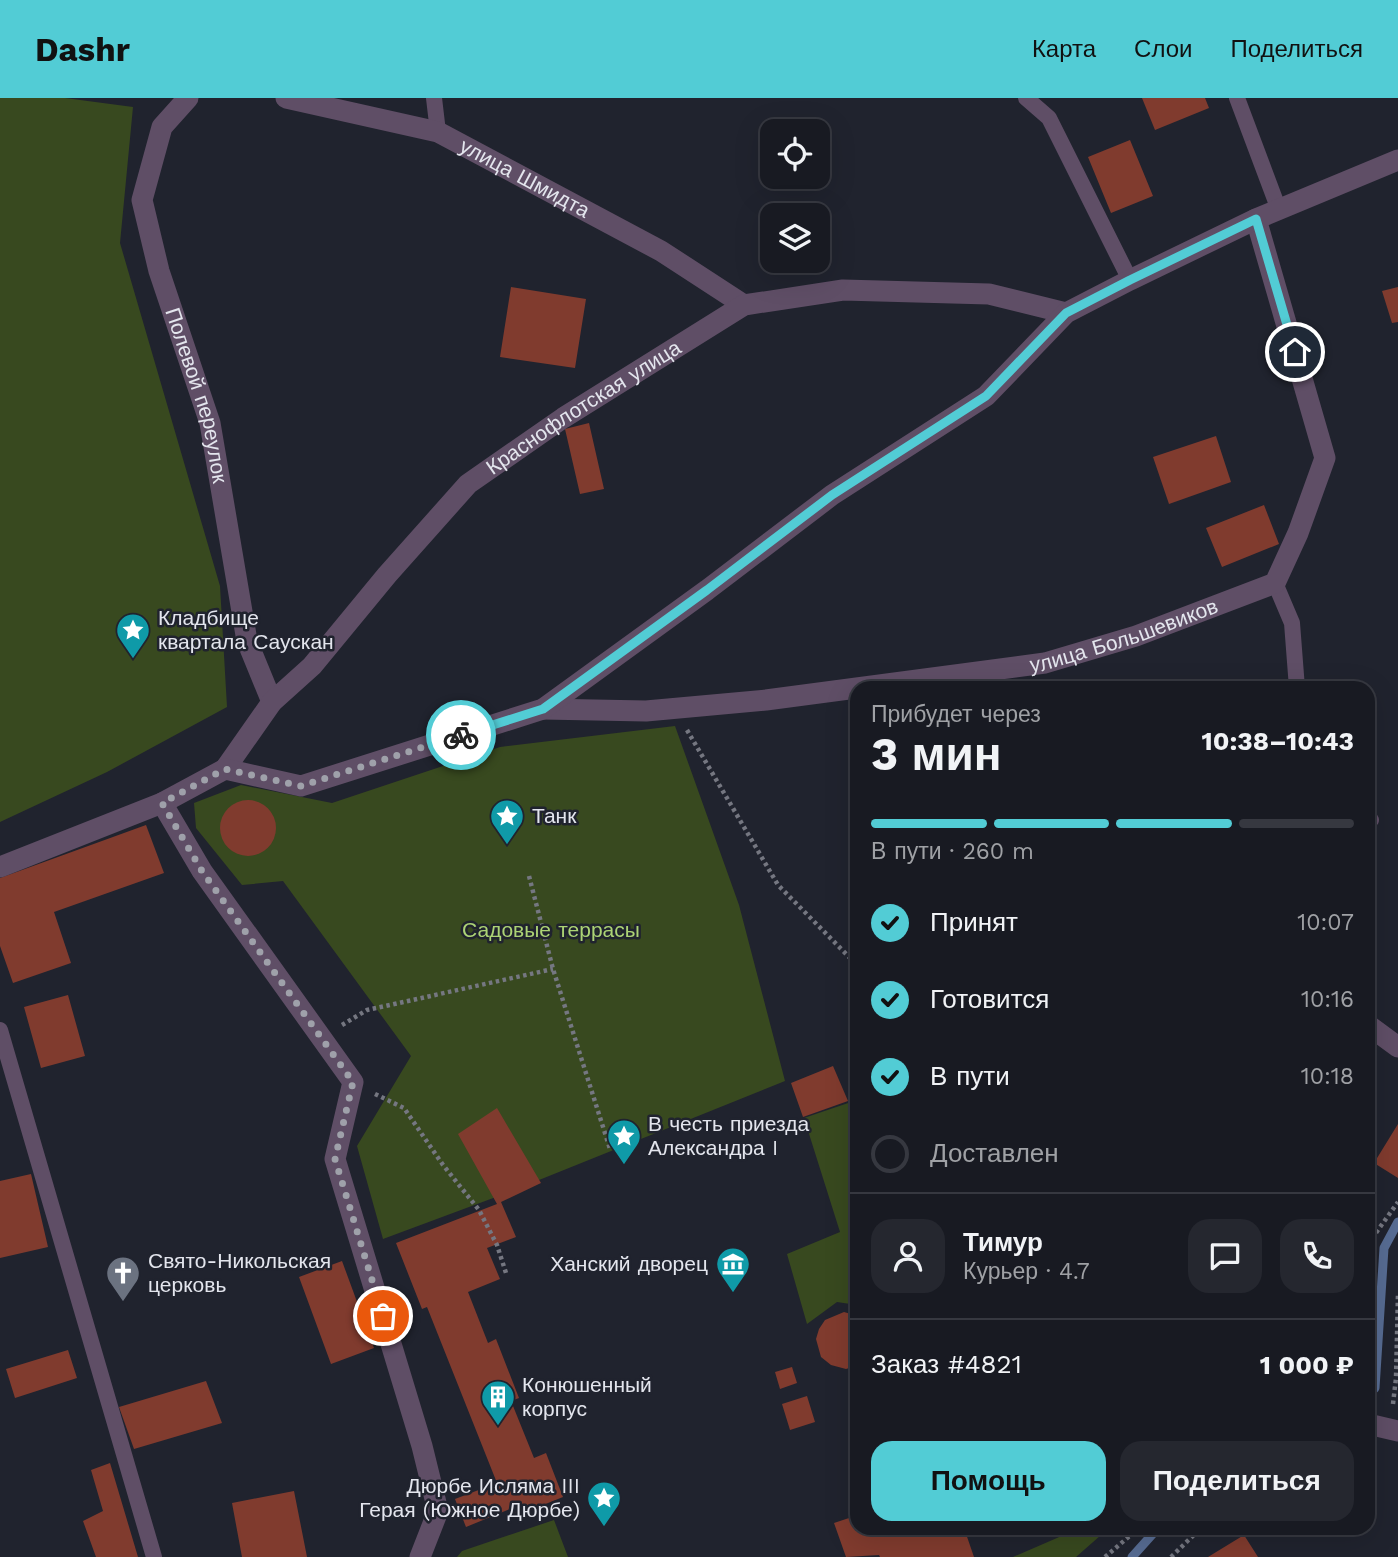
<!DOCTYPE html>
<html lang="ru">
<meta charset="utf-8">
<style>
body{margin:0;font-family:"Work Sans",sans-serif;background:#25272f;color:#f1f3f6;height:100vh;display:flex;flex-direction:column;font-size:26px;white-space:nowrap}
*{box-sizing:border-box;margin:0}
p{font-size:23px;color:#9fa1a5}
.icon{flex:none;width:38px;height:38px;fill:none;stroke:currentColor;stroke-width:2;stroke-linecap:round;stroke-linejoin:round}
.map{position:relative;flex:1;overflow:hidden}
.drawer{position:absolute;left:850px;top:583px;width:525px;height:854px;display:flex;flex-direction:column;background:#181a22;border-radius:21px;box-shadow:0 7px 28px #0002,0 0 0 2px #363840}
.drawer>*{flex:none}
.controls{position:absolute;left:760px;top:21px;display:grid;gap:14px}
.controls a{display:grid;place-items:center;width:70px;height:70px;border-radius:14px;background:#181a22;box-shadow:0 7px 28px #0002,0 0 0 2px #363840;font-size:35px}
.pin{position:absolute;display:grid;place-items:center;width:60px;height:60px;color:#fff;margin:-30px;border:4px solid #fff;border-radius:50%;box-shadow:0 2px 7px #0007}
.courier{position:absolute;display:grid;place-items:center;width:70px;height:70px;margin:-35px;border:5px solid #52ccd5;border-radius:50%;background:#fff;color:#222;box-shadow:0 2px 9px #0007}
.head em{font-style:normal;font-weight:700}
.head div{display:flex;flex-direction:column-reverse}
.head{display:flex;align-items:center;justify-content:space-between;height:119px;padding:0 21px}
h1{font-size:46px;font-weight:700;line-height:52px}
.bar{display:grid;grid-template-columns:repeat(4,1fr);gap:10px 7px;align-content:center;height:84px;padding:0 21px}
.bar i{height:9px;border-radius:5px;background:#363840}
.bar .on{background:#52ccd5}
.bar p{grid-column:span 4}
.line{display:flex;align-items:center;gap:18px;padding:0 21px;border-top:2px solid #363840}
.line div{flex:1}
.round{display:grid;place-items:center;flex:none;width:74px;height:74px;border-radius:21px;background:#25272f}
ol{padding:0 21px;list-style:none}
li{display:flex;align-items:center;gap:21px;height:77px}
li p{margin-inline-start:auto}
li .icon{padding:7px;border-radius:50%;background:#52ccd5;color:#111;stroke-width:4}
li:last-child{color:#9fa1a5}
li i{width:38px;height:38px;border:4px solid #363840;border-radius:50%}
.primary-button{display:flex;gap:14px;margin-top:auto;padding:14px 21px}
.primary-button a{flex:1;height:80px;border-radius:21px;background:#52ccd5;color:#111;font-size:28px;font-weight:700;line-height:80px;text-align:center}
.primary-button a+a{background:#25272f;color:#f1f3f6}
header{display:flex;align-items:center;gap:42px;box-sizing:border-box;height:98px;padding:0 35px;background:#52ccd5;color:#111}
header strong{font-size:33px}
nav{display:flex;gap:38px;margin-inline-start:auto;font-size:24px}
.map>svg:first-child{display:block}
.green{fill:#38491f}
.lines{fill:none;stroke-linecap:round;stroke-linejoin:round}
.stream{stroke:#576c93;stroke-width:9}
.building{fill:#803b2e}
.path{stroke:#757781;stroke-width:4.5;stroke-dasharray:3.5 3.5;stroke-linecap:butt}
.lane{stroke:#5f4e66;stroke-width:16}
.street{stroke:#5f4e66;stroke-width:21}
.done{stroke:#9fa1aa;stroke-width:7;stroke-dasharray:0 12.6}
.route{stroke:#52ccd5;stroke-width:9}
.labels{text-anchor:middle;stroke-width:5;stroke-linejoin:round;paint-order:stroke}
.street-label{font-size:21px;fill:#e3e5ed;stroke:#20232e}
.poi-label{font-size:21px;fill:#e3e5ed;stroke:#20232e;text-anchor:start}
.park-label{font-size:21px;fill:#acd375;stroke:#20232e}
</style>
<header>
<strong>Dashr</strong>
<nav><a>Карта</a><a>Слои</a><a>Поделиться</a></nav>
</header>
<div class="map">
<svg width="1398" height="1459" viewBox="0 0 1398 1459">
<rect width="100%" height="100%" fill="#20232e"/>
<path class="green" d="M0,0H65L133,9L120,145L220,488L227,609L107,674L0,724Z
M675,628L739,807L785,983L504,1096L383,1141L357,1048L411,958L283,783L242,787L196,730L194,705L241,687L332,705L500,649Z
M857,1002V1207L837,1204L807,1226L787,1156L840,1134L804,1020Z
M554,1422L568,1459H457L462,1453Z
M1080,1430H1109L1076,1459H1013Z"/>
<g class="lines">
<path class="stream" d="M1368,1297L1375,1290L1384,1150L1398,1124
M1132,1459L1158,1430"/>
</g>
<path class="building" d="M1142,0H1205L1209,10L1155,32Z
M1130,42L1153,98L1111,115L1088,59Z
M511,189L586,201L575,270L500,259Z
M1398,189V224L1392,225L1382,193Z
M589,325L604,391L580,396L565,331Z
M1216,338L1231,384L1169,406L1153,359Z
M1264,407L1279,446L1222,469L1206,430Z
M220 730a28 28 0 1 1 56 0a28 28 0 1 1-56 0Z
M146,727L164,775L54,814L71,865L13,885L0,848V780Z
M68,897L85,958L41,970L24,909Z
M833,968L848,1003L803,1019L791,985Z
M497,1010L541,1085L501,1104L516,1139L487,1150L500,1181L468,1194L488,1245L496,1241L519,1300L511,1303L534,1360L546,1355L563,1399L513,1419L510,1411L466,1429L455,1401L497,1385L427,1209L422,1211L396,1145L497,1106L458,1036Z
M1398,1026V1080L1374,1065Z
M31,1076L48,1149L0,1160V1083Z
M342,1163L374,1250L331,1266L299,1179Z
M844,1214L858,1218V1267L846,1271L831,1267L821,1259L816,1241L819,1231L825,1222Z
M68,1252L77,1280L15,1300L6,1271Z
M792,1269L797,1285L780,1291L775,1274Z
M206,1283L222,1325L134,1351L119,1309Z
M807,1298L815,1324L790,1332L782,1306Z
M110,1365L138,1459H96L83,1423L103,1413L91,1372Z
M294,1393L307,1459H242L232,1405Z
M858,1417V1430H964L974,1459H880L879,1457L846,1459L834,1425Z
M1244,1437L1258,1459H1208Z"/>
<g class="lines">
<path class="path" d="M687,632L778,787L858,868
M529,778L553,871L610,1051
M342,927L367,912L553,871
M375,996L404,1010L443,1067L479,1112L497,1147L506,1175
M1368,1146L1398,1104
M1393,1306L1396,1280L1398,1195
M1105,1459L1139,1430
M1171,1459L1201,1430"/>
<path class="lane" d="M434,0L438,34
M1026,0L1049,20L1130,182
M1237,0L1279,112
M1275,485L1292,525L1297,590
M1368,723L1371,722
M0,932L154,1459"/>
<g class="street">
<path id="s1" d="M188,0L162,29L142,102L159,173L210,325L247,543L272,604"/>
<path id="s2" d="M286,0L438,34L661,153L744,207"/>
<path id="s3" d="M543,611L646,613L766,602L1045,565L1136,538L1275,485L1298,435L1325,360L1256,121"/>
<path id="s4" d="M225,671L272,604L312,568L387,477L468,386L563,320L744,207L843,192L989,196L1066,215"/>
<path d="M162,705L202,773L353,984L335,1061L422,1348L438,1413L420,1459"/>
<path d="M0,769L162,705L225,671L301,688L543,611L707,492L832,397L986,298L1066,215L1130,182L1256,121L1398,62"/>
<path d="M1368,927L1398,949"/>
<path d="M1368,1326L1398,1333"/>
</g>
</g>
<g class="lines">
<path class="done" d="M383,1218L335,1061L353,984L202,773L162,705L225,671L301,688L461,637"/>
<path class="route" d="M461,637L543,611L707,492L832,397L986,298L1066,215L1130,182L1256,121L1295,254"/>
</g>
<defs>
<g id="sight-pin" transform="scale(1.75)"><path d="M0 17L-7.5 6A9.5 9.5 0 1 1 7.5 6Z" fill="#0f9aa8" stroke="#20232e"/><path d="M0-6L1.8-2.2L6-1.7L2.9 1.2L3.7 5.4L0 3.3L-3.7 5.4L-2.9 1.2L-6-1.7L-1.8-2.2Z" fill="#fff"/></g>
<g id="museum-pin" transform="scale(1.75)"><path d="M0 17L-7.5 6A9.5 9.5 0 1 1 7.5 6Z" fill="#0f9aa8" stroke="#20232e"/><path d="M0-6L6-3V-2H-6V-3ZM-5-1h2V3h-2ZM-1-1h2V3h-2ZM3-1h2V3H3ZM-6 4H6V6H-6Z" fill="#fff"/></g>
<g id="church-pin" transform="scale(1.75)"><path d="M0 17L-7.5 6A9.5 9.5 0 1 1 7.5 6Z" fill="#6b7280" stroke="#20232e"/><path d="M-1.2-6h2.4v3.5h3.3v2.4h-3.3V6h-2.4V-.1h-3.3v-2.4h3.3Z" fill="#fff"/></g>
<g id="building-pin" transform="scale(1.75)"><path d="M0 17L-7.5 6A9.5 9.5 0 1 1 7.5 6Z" fill="#0f9aa8" stroke="#20232e"/><path d="M-4-6H4V6H1V3H-1V6H-4ZM-2.5-4.3h1.7v1.8h-1.7ZM.8-4.3h1.7v1.8H.8ZM-2.5-1h1.7V.8h-1.7ZM.8-1h1.7V.8H.8Z" fill="#fff"/></g>
</defs>
<g fill-rule="evenodd">
<use href="#sight-pin" x="133" y="532"/>
<use href="#sight-pin" x="507" y="718"/>
<use href="#sight-pin" x="624" y="1038"/>
<use href="#museum-pin" x="733" y="1166"/>
<use href="#church-pin" x="123" y="1175"/>
<use href="#building-pin" x="498" y="1299"/>
<use href="#sight-pin" x="604" y="1400"/>
</g>
<g class="labels">
<g class="street-label">
<text dy="7" stroke="none"><textPath href="#s2" startOffset="254">улица Шмидта</textPath></text>
<text dy="7" stroke="none"><textPath href="#s1" startOffset="318">Полевой переулок</textPath></text>
<text dy="7" stroke="none"><textPath href="#s4" startOffset="514">Краснофлотская улица</textPath></text>
<text dy="7" stroke="none"><textPath href="#s3" startOffset="588">улица Большевиков</textPath></text>
</g>
<g class="poi-label">
<text x="158" y="527">Кладбище<tspan x="158" dy="24">квартала Саускан</tspan></text>
<text x="532" y="725">Танк</text>
<text x="648" y="1033">В честь приезда<tspan x="648" dy="24">Александра I</tspan></text>
<text x="148" y="1170">Свято-Никольская<tspan x="148" dy="24">церковь</tspan></text>
<text x="708" y="1173" text-anchor="end">Ханский дворец</text>
<text x="522" y="1294">Конюшенный<tspan x="522" dy="24">корпус</tspan></text>
<text x="580" y="1395" text-anchor="end">Дюрбе Исляма III<tspan x="580" dy="24">Герая (Южное Дюрбе)</tspan></text>
</g>
<g class="park-label">
<text x="551" y="839">Садовые террасы</text>
</g>
</g>
</svg>
<div class="controls">
<a><svg class="icon" aria-label="locate" viewBox="0 0 24 24"><circle cx="12" cy="12" r="6"/><path d="M12 2v4M12 18v4M2 12h4M18 12h4"/></svg></a>
<a><svg class="icon" aria-label="layers" viewBox="0 0 24 24"><path d="M12 4l9 5-9 5-9-5zM3 14l9 5 9-5"/></svg></a>
</div>
<div class="pin" style="left:383px;top:1218px;background:#ea580c"><svg class="icon" aria-label="bag" viewBox="0 0 24 24"><path d="M5 8h14l-1 12H6zM9 8a3 3 0 0 1 6 0"/></svg></div>
<div class="pin" style="left:1295px;top:254px;background:#1f2937"><svg class="icon" aria-label="home" viewBox="0 0 24 24"><path d="M3 11l9-7 9 7M6 9v11h12V9"/></svg></div>
<div class="courier" style="left:461px;top:637px"><svg class="icon" aria-label="bike" viewBox="0 0 24 24"><circle cx="6" cy="16" r="4"/><circle cx="18" cy="16" r="4"/><path d="M6 16l4-8h5l3 8M10 8l3 8H6M13 5h3"/></svg></div>
<section class="drawer">
<div class="head"><div><h1>3 мин</h1><p>Прибудет через</p></div><em>10:38–10:43</em></div>
<div class="bar"><i class="on"></i><i class="on"></i><i class="on"></i><i></i><p>В пути · 260 m</p></div>
<ol>
<li><svg class="icon" aria-label="check" viewBox="0 0 24 24"><path d="M5 12l5 5 9-10"/></svg>Принят<p>10:07</p></li>
<li><svg class="icon" aria-label="check" viewBox="0 0 24 24"><path d="M5 12l5 5 9-10"/></svg>Готовится<p>10:16</p></li>
<li><svg class="icon" aria-label="check" viewBox="0 0 24 24"><path d="M5 12l5 5 9-10"/></svg>В пути<p>10:18</p></li>
<li><i></i>Доставлен</li>
</ol>
<div class="line" style="height:126px"><a class="round"><svg class="icon" aria-label="person" viewBox="0 0 24 24"><circle cx="12" cy="8" r="4"/><path d="M4 21q1-7 8-7t8 7"/></svg></a><div><b>Тимур</b><p>Курьер · 4.7</p></div><a class="round"><svg class="icon" aria-label="chat" viewBox="0 0 24 24"><path d="M4 5h16v11H9l-5 4z"/></svg></a><a class="round"><svg class="icon" aria-label="phone" viewBox="0 0 24 24"><path d="M5 4h4l2 5-3 2q2 4 5 5l2-3 5 2v4C11 20 4 13 5 4z"/></svg></a></div>
<div class="line" style="height:91px"><div>Заказ #4821</div><b>1 000 ₽</b></div>
<div class="primary-button"><a>Помощь</a><a>Поделиться</a></div>
</section>
</div>
